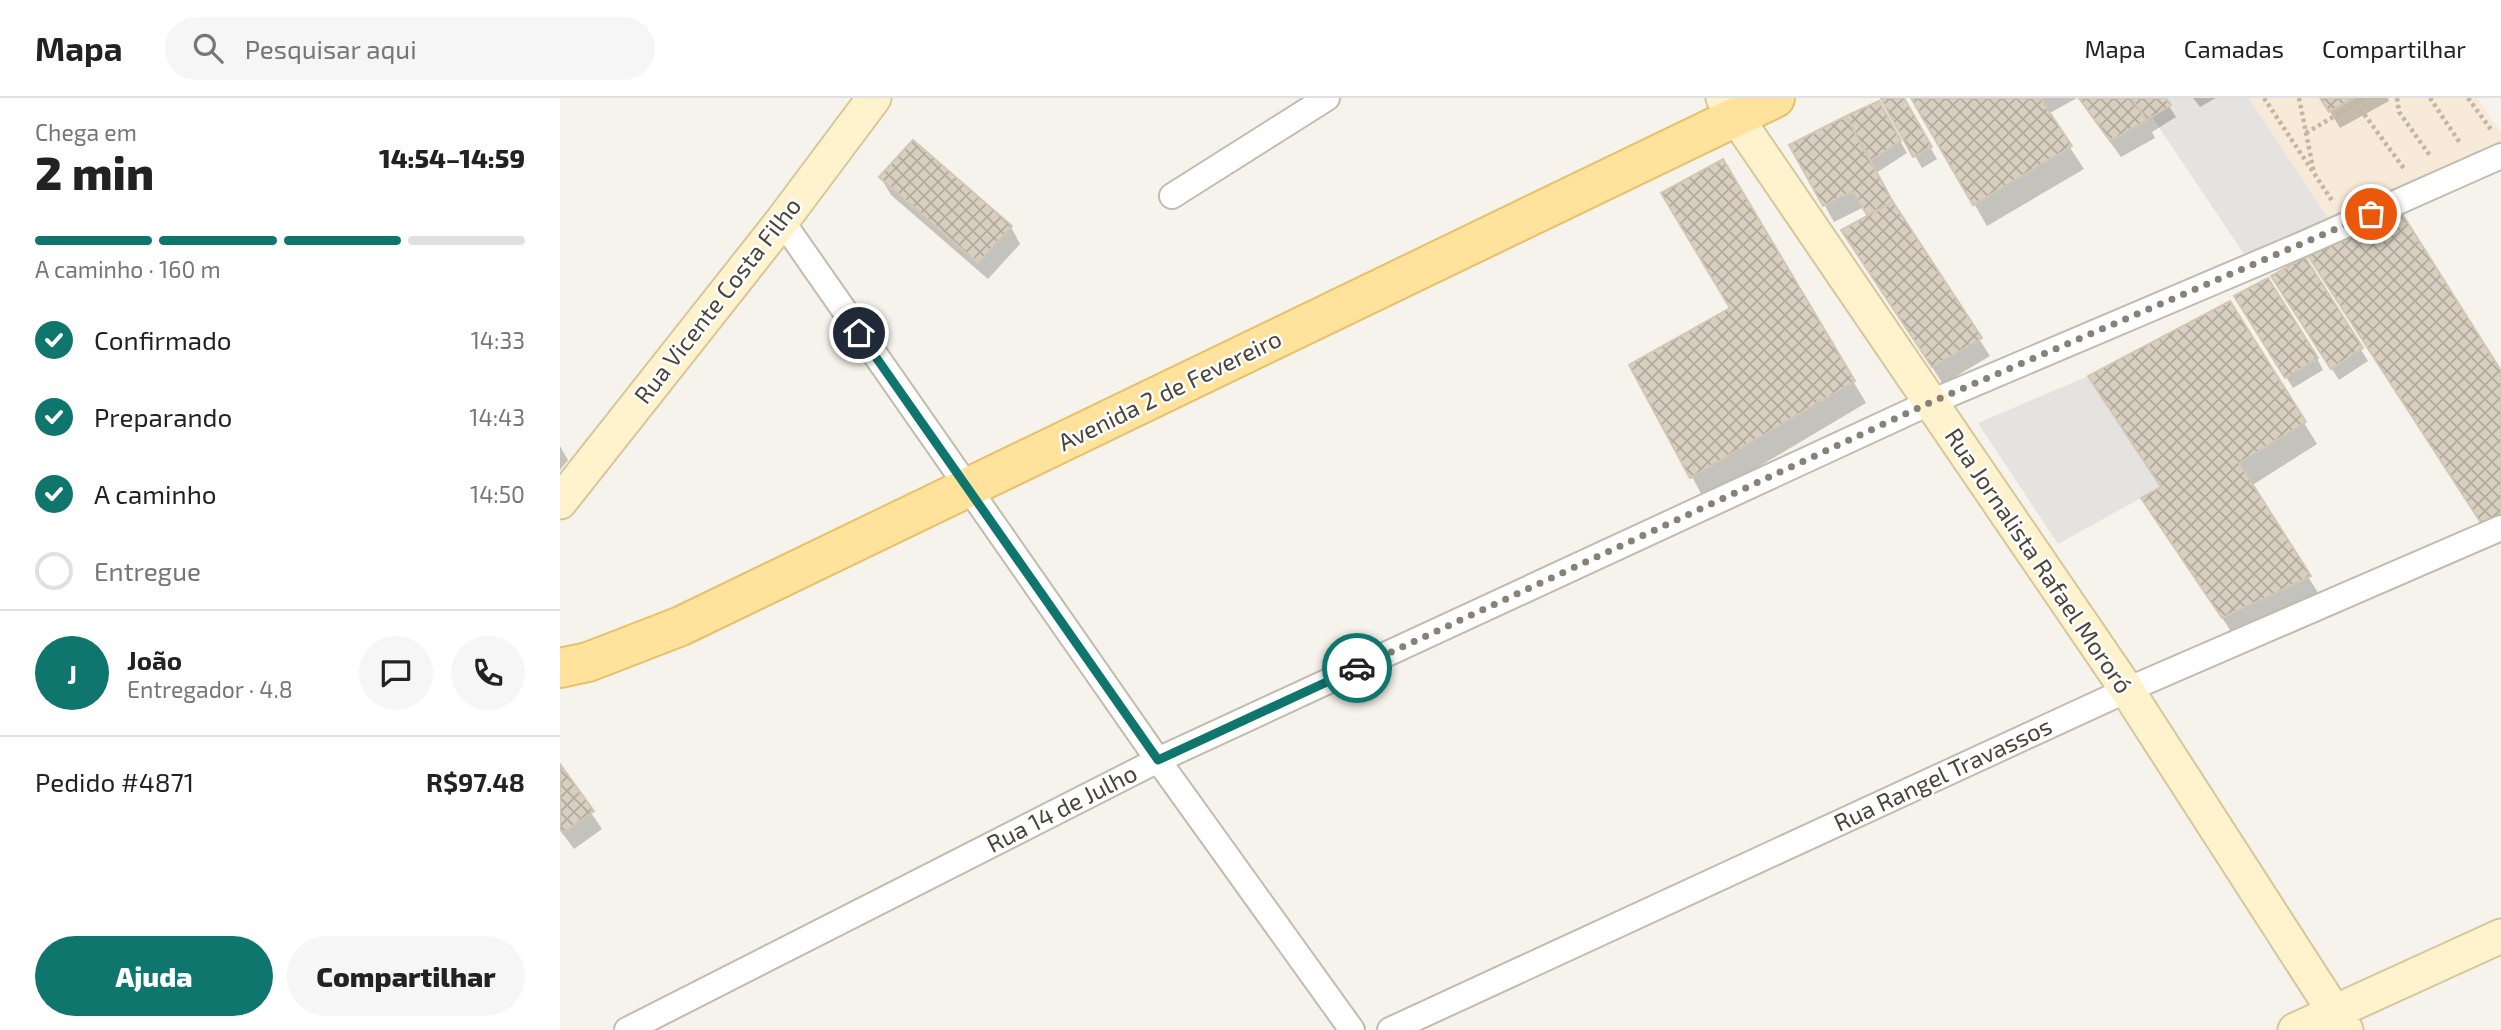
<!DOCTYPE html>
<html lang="pt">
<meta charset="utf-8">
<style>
body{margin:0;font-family:"Exo 2",sans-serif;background:#f6f6f6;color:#222;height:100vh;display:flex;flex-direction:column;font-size:26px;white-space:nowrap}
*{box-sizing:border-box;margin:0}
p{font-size:23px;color:#767676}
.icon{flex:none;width:38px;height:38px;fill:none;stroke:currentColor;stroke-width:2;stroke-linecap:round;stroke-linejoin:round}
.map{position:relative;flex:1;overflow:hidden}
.details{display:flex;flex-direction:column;background:#fff;width:560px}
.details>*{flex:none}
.pin{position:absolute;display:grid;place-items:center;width:60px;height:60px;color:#fff;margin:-30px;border:4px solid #fff;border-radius:50%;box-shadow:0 2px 7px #0007}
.courier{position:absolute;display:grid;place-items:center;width:70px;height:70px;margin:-35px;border:5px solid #0f766e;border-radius:50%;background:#fff;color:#222;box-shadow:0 2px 9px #0007}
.overview em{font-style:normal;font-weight:800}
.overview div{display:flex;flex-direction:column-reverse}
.overview{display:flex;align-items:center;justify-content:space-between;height:119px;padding:0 35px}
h1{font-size:46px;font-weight:800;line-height:52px}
.bar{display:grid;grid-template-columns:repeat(4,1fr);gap:10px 7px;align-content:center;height:84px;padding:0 35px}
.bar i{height:9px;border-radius:5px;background:#e0e0e0}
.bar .selected{background:#0f766e}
.bar p{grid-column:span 4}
.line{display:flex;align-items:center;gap:18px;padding:0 35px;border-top:2px solid #e0e0e0}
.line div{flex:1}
.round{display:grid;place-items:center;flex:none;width:74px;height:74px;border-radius:37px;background:#f6f6f6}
ol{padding:0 35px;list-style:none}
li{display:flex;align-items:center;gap:21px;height:77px}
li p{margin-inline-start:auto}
li .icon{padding:7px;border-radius:50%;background:#0f766e;color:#fff;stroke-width:4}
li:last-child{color:#767676}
li i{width:38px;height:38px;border:4px solid #e0e0e0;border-radius:50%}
.primary-button{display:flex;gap:14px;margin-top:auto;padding:14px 35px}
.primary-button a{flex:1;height:80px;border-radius:42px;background:#0f766e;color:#fff;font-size:28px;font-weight:800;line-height:80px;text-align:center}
.primary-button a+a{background:#f6f6f6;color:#222}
header{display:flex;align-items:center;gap:42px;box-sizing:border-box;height:98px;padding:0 35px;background:#fff;border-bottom:2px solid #e0e0e0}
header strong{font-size:33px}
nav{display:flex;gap:38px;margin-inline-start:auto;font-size:24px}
.search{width:490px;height:63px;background:#f6f6f6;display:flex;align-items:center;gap:18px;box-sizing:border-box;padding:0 24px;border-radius:38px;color:#767676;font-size:26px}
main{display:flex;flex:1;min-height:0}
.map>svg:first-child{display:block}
.commercial{fill:#f7ead8}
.parking{fill:#e5e3e0}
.shadow{fill:#0003}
.building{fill:url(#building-cross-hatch);stroke:#d3c7b4;stroke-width:2}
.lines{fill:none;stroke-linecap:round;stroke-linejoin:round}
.street-casing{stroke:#c2bbae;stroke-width:28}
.secondary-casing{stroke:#d6c79b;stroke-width:37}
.primary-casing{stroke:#e6c16a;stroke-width:42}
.path{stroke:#c4b79f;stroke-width:4.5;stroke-dasharray:3.5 3.5;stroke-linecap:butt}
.street{stroke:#fff;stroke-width:24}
.secondary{stroke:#fff3cd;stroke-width:33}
.primary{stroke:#ffe39c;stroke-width:38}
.done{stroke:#878178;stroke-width:7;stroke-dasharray:0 12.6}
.route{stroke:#0f766e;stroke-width:9}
.labels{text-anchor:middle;stroke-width:5;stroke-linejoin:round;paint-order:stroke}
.street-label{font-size:24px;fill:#4b4439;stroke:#fff}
</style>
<header>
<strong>Mapa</strong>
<div class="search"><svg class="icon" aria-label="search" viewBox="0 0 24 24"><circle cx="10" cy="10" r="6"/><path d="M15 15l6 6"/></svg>Pesquisar aqui</div>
<nav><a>Mapa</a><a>Camadas</a><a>Compartilhar</a></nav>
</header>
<main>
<section class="details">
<div class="overview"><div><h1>2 min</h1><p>Chega em</p></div><em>14:54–14:59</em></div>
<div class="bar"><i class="selected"></i><i class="selected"></i><i class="selected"></i><i></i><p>A caminho · 160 m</p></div>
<ol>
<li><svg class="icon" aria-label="check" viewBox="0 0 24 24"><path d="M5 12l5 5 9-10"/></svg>Confirmado<p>14:33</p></li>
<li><svg class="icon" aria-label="check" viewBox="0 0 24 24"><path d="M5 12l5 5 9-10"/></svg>Preparando<p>14:43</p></li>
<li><svg class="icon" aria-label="check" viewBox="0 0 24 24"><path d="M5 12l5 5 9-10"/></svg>A caminho<p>14:50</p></li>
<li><i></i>Entregue</li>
</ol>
<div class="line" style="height:126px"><b class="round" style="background:#0f766e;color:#fff">J</b><div><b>João</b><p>Entregador · 4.8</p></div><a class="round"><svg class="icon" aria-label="chat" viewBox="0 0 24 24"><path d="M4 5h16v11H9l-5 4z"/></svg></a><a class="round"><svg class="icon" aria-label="phone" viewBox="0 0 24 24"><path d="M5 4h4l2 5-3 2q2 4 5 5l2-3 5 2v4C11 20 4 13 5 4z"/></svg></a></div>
<div class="line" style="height:91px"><div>Pedido #4871</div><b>R$97.48</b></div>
<div class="primary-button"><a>Ajuda</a><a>Compartilhar</a></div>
</section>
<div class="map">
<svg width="1941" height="932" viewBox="0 0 1941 932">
<defs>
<pattern id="building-cross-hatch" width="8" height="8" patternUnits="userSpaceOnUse" patternTransform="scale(1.75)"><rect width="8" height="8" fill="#d8cfc1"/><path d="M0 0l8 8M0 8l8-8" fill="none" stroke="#b1aa9e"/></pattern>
</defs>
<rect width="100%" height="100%" fill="#f6f3ec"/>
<path class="commercial" d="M1689,0H1917L1941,34V57L1777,134Z"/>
<path class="parking" d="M1606,0H1689L1775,131L1692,168L1592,19Z
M1528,278L1601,389L1498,446L1418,325Z"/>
<path class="shadow" d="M1327,0H1342L1377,61L1362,70L1323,2Z
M1353,0H1517L1488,16L1524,71L1427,128Z
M1518,0H1604L1616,19L1592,34L1595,40L1561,59Z
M1633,0H1656L1640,9Z
M1762,0H1828L1829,3L1780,30Z
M1319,5L1347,55L1316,75L1334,109L1430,258L1383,286L1294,149L1310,118L1304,109L1274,124L1232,48Z
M1163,63L1306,305L1144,401L1072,268L1172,211Z
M321,80L451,129L460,146L428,181L331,97Z
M1744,161L1808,263L1779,282L1720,190Z
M1683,210L1757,260L1763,272L1733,290Z
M1530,279L1744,325L1757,346L1691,388L1762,501L1676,541L1584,401L1602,390Z
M0,348L8,362L0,372Z
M0,669L42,731L14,751L0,732Z"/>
<path class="building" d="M1323,0H1344L1372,49L1353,59L1321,1Z
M1351,0H1480L1512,48L1413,107Z
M1519,0H1571L1587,22L1550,43Z
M1571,0H1606L1611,7L1587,22Z
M1760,0H1794L1769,14Z
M1319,3L1341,43L1310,63L1286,18Z
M1286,18L1333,104L1307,117L1293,93L1263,108L1229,47Z
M353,42L452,128L418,165L319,79Z
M1163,61L1295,283L1130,380L1069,267L1170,210L1101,95Z
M1333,104L1422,240L1372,269L1281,132Z
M1836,106L1941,273V420L1923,428L1743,150Z
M1745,159L1803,250L1771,271L1711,178Z
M1708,180L1758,260L1725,280L1674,198Z
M1670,203L1746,324L1679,365L1751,478L1662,520L1581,400L1601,389L1528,278Z
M0,666L34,713L3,735L0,731Z"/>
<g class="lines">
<g class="street-casing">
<path id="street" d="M612,98L767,0
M222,123L598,662L792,932
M67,932L598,662L1369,305L1743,146L1941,58
M830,932L1567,592L1941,430"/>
</g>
<g class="secondary-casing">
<path id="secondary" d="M1163,0L1567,592L1786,932
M0,404L222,123L314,0
M1735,932L1941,838"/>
</g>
<g class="primary-casing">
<path id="primary" d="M0,570L28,564L121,528L1215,0"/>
</g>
<path class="path" d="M1704,0L1773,104
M1739,0L1754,75
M1837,0L1839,14L1871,59
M1870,0L1900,45
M1908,0L1932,33
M1796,5L1845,72
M1746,35L1805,0"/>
<use href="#street" class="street"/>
<use href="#secondary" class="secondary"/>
<use href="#primary" class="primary"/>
</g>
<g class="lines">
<path class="done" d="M797,570L1369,305L1811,116"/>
<path class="route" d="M299,235L598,662L797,570"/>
</g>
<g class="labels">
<g class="street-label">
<text transform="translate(158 203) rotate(-52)" y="8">Rua Vicente Costa Filho</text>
<text transform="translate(610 293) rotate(-26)" y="8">Avenida 2 de Fevereiro</text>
<text transform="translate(1478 463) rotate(56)" y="8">Rua Jornalista Rafael Mororó</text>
<text transform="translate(1383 677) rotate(-25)" y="8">Rua Rangel Travassos</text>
<text transform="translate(502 711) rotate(-27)" y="8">Rua 14 de Julho</text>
</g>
</g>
</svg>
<div class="pin" style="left:1811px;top:116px;background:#ea580c"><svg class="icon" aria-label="bag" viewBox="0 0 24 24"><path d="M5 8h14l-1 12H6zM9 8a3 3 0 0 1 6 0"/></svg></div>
<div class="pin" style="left:299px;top:235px;background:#1f2937"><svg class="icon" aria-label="home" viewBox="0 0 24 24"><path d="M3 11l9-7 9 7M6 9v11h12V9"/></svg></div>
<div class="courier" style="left:797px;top:570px"><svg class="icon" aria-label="car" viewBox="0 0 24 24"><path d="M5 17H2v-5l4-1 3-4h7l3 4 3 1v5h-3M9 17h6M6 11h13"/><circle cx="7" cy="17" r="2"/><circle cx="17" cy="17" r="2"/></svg></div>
</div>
</main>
